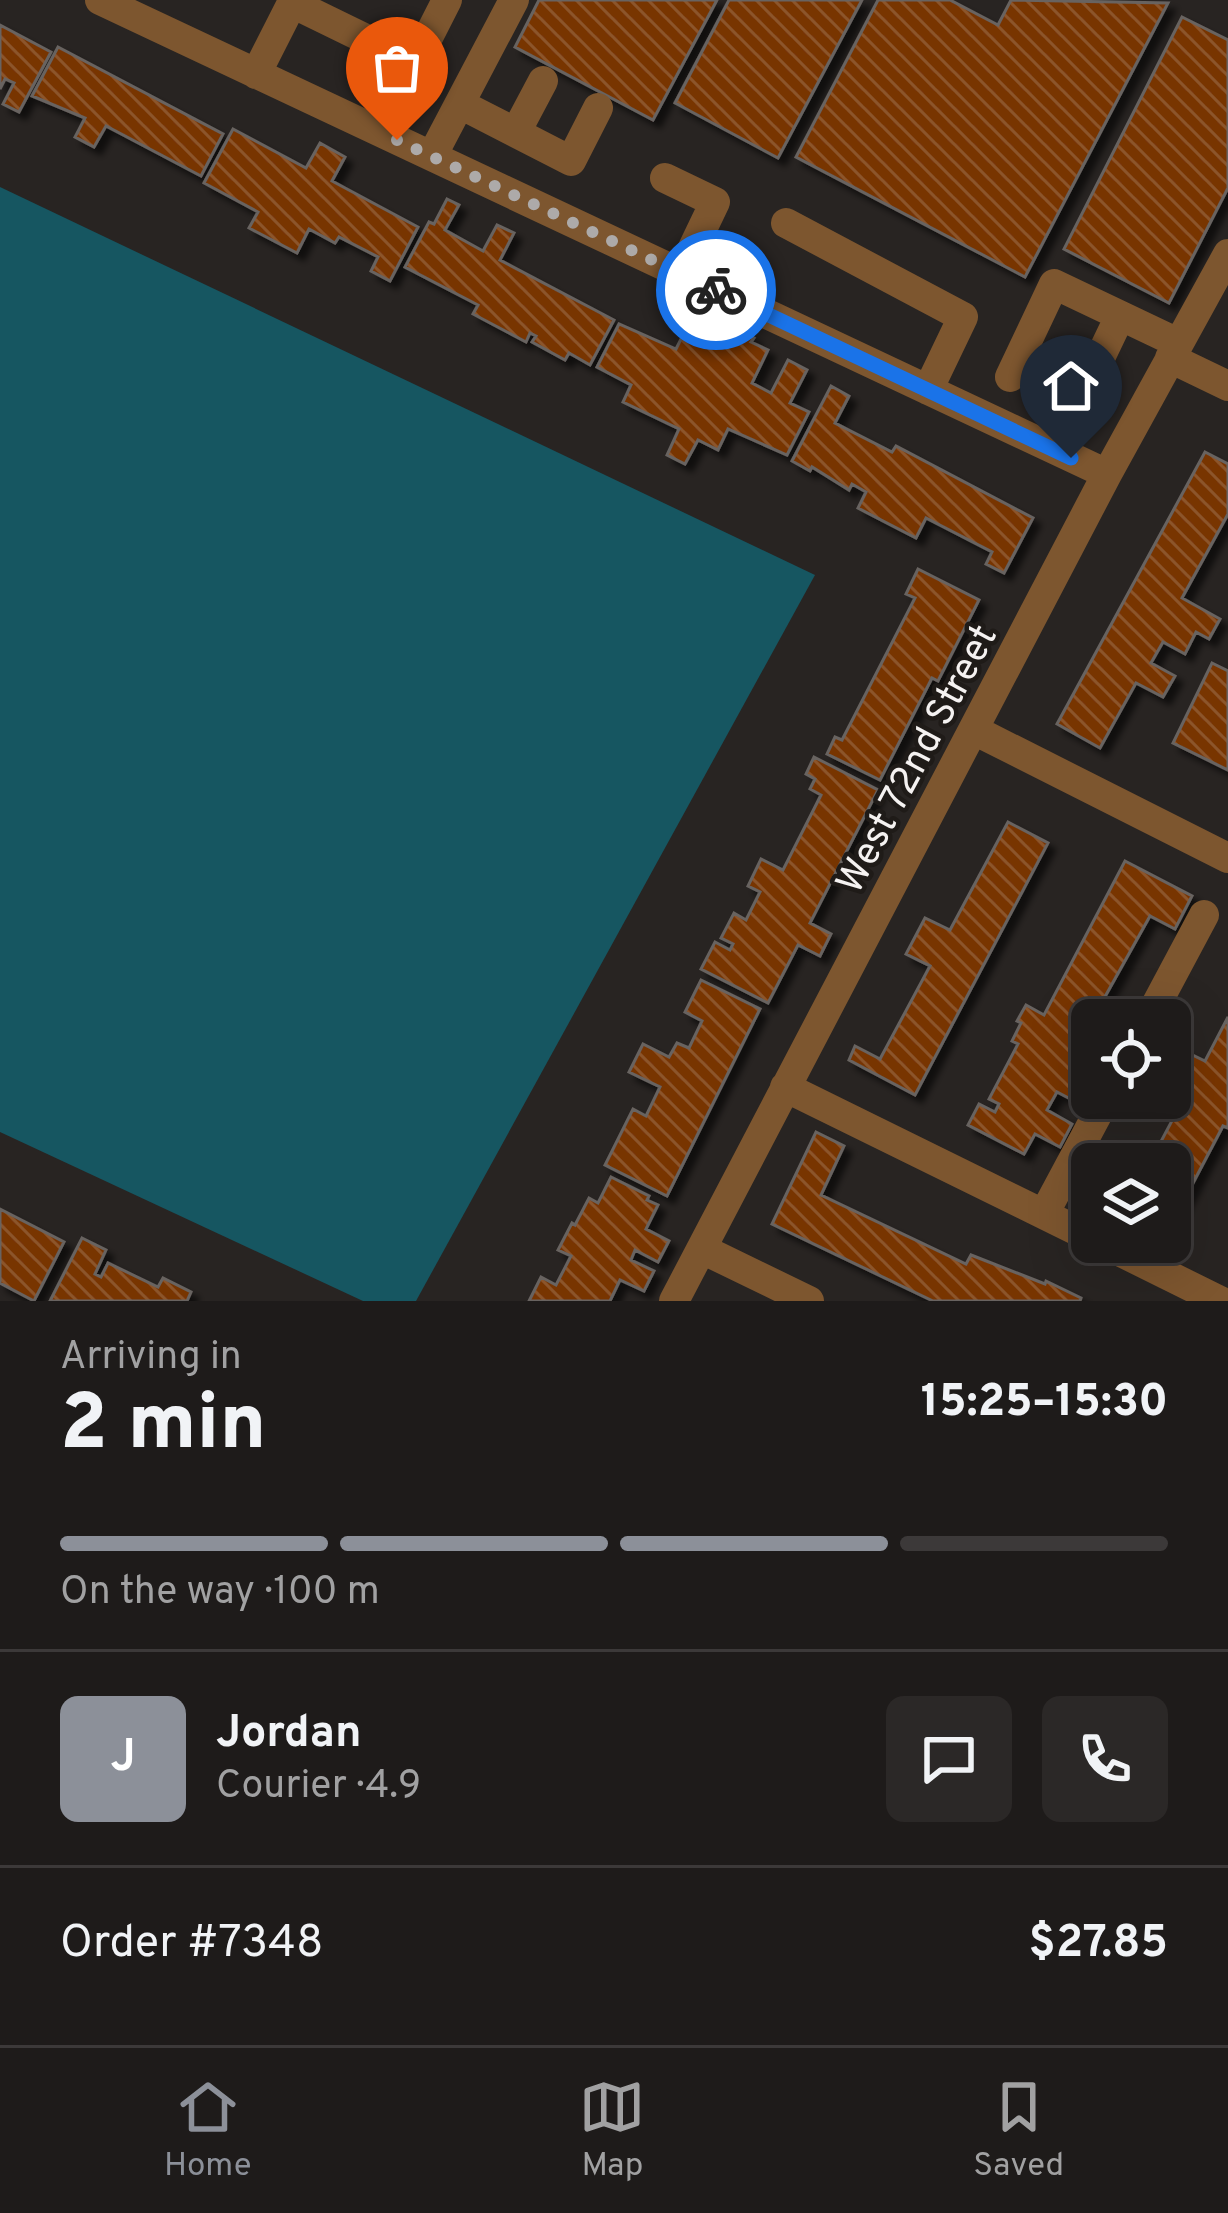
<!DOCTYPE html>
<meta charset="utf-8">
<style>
body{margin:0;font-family:Overpass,sans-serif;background:#2b2827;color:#f1f3f6;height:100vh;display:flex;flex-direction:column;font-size:45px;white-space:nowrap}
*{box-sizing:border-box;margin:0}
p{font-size:39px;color:#a1a1a2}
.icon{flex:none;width:66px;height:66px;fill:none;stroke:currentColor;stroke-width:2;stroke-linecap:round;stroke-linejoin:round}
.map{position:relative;height:1301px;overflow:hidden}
.side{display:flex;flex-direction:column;background:#1e1b1a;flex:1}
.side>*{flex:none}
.controls{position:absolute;left:1071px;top:999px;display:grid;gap:24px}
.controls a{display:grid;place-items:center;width:120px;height:120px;border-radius:18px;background:#1e1b1a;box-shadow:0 12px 48px #0002,0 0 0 3px #3c3939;font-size:60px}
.pin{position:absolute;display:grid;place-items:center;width:102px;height:102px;color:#fff;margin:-123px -51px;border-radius:50% 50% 50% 0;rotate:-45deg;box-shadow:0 0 12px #0007}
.pin .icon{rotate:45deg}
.courier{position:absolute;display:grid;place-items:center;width:120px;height:120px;margin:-60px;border:9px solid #1a73e8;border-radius:50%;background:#fff;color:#222;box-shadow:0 3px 15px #0007}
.headline em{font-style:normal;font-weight:800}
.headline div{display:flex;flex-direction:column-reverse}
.headline{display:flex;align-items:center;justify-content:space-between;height:204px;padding:0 60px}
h1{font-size:78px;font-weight:800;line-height:90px}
.bar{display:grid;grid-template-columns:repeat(4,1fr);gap:18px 12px;align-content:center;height:144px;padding:0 60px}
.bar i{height:15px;border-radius:9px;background:#3c3939}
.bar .active{background:#8c9099}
.bar p{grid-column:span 4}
.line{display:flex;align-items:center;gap:30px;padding:0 60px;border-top:3px solid #3c3939}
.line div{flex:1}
.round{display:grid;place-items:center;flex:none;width:126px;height:126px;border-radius:18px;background:#2b2827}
.dock{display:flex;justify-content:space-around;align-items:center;height:168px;border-top:3px solid #3c3939;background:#1e1b1a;font-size:33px;color:#a1a1a2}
.dock a{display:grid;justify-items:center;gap:6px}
.dock .active{color:#8c9099}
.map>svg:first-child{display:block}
.water{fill:#165661}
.building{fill:url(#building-back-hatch);stroke:#686360;stroke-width:3;filter:url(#shadow)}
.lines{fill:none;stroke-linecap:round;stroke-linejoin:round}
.minor{stroke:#7d562f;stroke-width:30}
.done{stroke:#adaaa9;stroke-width:12;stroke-dasharray:0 21.6}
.route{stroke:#1a73e8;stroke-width:15}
.labels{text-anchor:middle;stroke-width:9;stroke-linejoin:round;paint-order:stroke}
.street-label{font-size:39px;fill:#f5f2f1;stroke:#1f1b18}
</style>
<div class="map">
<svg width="1228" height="1301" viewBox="0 0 1228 1301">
<defs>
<pattern id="building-back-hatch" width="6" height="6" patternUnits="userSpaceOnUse" patternTransform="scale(3)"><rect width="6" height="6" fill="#783606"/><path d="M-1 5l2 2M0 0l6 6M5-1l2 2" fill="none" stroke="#8c542b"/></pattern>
<filter id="shadow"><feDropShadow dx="7" dy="7" stdDeviation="3" flood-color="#0009"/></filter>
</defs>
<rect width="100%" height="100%" fill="#282422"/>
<path class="water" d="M0,187L815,575L416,1301H363L0,1132Z"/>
<path class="building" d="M539,0H717L653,120L515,47Z
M729,0H862L778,158L675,103Z
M878,0H950L998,25L1011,0L1168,3L1025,277L796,157Z
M1182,17L1228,40V188L1169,303L1064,249Z
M0,25L51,52L19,112L3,104L14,83L5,79L0,89Z
M58,47L223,134L201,176L106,126L94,147L75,137L85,118L32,96Z
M233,129L306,168L320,143L345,157L332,181L418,227L390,281L371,271L378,257L339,237L335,243L309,229L297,253L249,228L258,212L204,183Z
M447,199L459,205L445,230L483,251L497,225L514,233L500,260L614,320L590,365L569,353L565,360L532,342L536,336L530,333L526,342L473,314L478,305L405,267L429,222L434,224Z
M694,313L711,322L714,317L754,338L751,342L768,350L752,383L771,393L788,360L807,370L790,403L809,412L787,455L728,429L718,450L698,440L685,464L667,455L679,429L623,402L631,385L597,367L619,324L676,349Z
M831,386L849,396L835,423L892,452L896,446L1033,518L1004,573L986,564L992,552L926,518L916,538L858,508L866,492L852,484L849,490L812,467L810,471L792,461Z
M1205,452L1228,464V514L1182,598L1220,619L1209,639L1196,632L1185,654L1163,642L1151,663L1175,676L1163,697L1136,683L1100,748L1057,724Z
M918,569L979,600L938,681L932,678L880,780L827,754L835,737L842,740L915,598L906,594Z
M1212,663L1228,671V770L1173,743Z
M814,757L878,790L810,923L831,934L820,956L798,945L768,1003L701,969L715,942L730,950L733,944L721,938L734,913L746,920L760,892L748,886L761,859L783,870L821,795L810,789L815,779L806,774Z
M1008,822L1048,843L915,1095L849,1060L855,1046L880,1059L930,966L906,954L925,918L950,930Z
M1125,861L1192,896L1175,929L1150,916L1092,1020L1078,1053L1092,1061V1087L1082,1105L1057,1092L1047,1110L1072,1124L1060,1147L1035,1134L1024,1154L968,1125L979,1104L995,1112L999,1104L989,1099L1018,1044L1012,1041L1021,1023L1017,1021L1026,1005L1044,1015Z
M701,980L760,1009L667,1196L605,1165L633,1109L646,1116L660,1087L629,1072L643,1044L669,1057L677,1043L689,1048L702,1021L685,1012Z
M1228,1017V1128L1223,1126L1171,1225L1170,1164H1149L1191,1085L1170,1074V1064L1178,1048L1205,1061Z
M816,1132L844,1146L821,1195L966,1264L971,1255L1045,1284L1046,1281L1081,1298L1080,1301H933L772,1224Z
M611,1177L649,1196L647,1200L658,1205L646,1229L669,1241L658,1262L635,1250L631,1260L654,1271L644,1291L620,1280L610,1301H529L541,1277L556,1285L571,1256L558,1250L572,1223L575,1225L589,1198L598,1203Z
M0,1209L64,1242L34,1301L0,1283Z
M82,1238L106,1250L95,1274L101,1277L108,1263L158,1287L163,1278L191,1292L187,1301H50Z"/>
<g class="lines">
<path class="minor" d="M100,0L1107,474
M256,74L292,3L415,63L447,0
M460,104L571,161L598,108
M516,132L543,81
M432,156L514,0
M665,178L715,202L681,273
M786,223L963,317L928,390
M1170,358L1228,386
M1010,377L1054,284L1178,343
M1076,408L1120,316
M974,730L1228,858
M1148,1020L1204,915
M785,1087L1092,1238
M1044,1214L1106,1098
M1101,1242L1220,1301
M702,1249L809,1301
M674,1301L1107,474L1228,254"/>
</g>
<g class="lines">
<path class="done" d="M397,140L716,290"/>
<path class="route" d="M716,290L1071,458"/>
</g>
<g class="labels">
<g class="street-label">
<text transform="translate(915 758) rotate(-62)" y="14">West 72nd Street</text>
</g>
</g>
</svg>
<div class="controls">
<a><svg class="icon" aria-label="locate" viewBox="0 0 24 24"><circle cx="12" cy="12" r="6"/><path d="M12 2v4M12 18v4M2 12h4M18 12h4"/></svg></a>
<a><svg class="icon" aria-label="layers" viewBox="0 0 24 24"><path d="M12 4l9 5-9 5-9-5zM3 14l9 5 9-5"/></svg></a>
</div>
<div class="pin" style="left:397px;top:140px;background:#ea580c"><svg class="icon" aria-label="bag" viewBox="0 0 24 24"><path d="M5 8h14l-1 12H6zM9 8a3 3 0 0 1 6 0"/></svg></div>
<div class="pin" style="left:1071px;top:458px;background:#1f2937"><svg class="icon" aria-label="home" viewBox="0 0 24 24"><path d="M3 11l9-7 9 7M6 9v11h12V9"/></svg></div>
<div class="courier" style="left:716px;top:290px"><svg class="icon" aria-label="bike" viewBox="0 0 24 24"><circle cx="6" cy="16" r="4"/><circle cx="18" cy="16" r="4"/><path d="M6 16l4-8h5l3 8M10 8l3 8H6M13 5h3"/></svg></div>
</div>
<section class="side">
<div class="headline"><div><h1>2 min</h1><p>Arriving in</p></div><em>15:25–15:30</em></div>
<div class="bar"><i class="active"></i><i class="active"></i><i class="active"></i><i></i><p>On the way · 100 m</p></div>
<div class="line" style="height:216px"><b class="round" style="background:#8c9099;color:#fff">J</b><div><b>Jordan</b><p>Courier · 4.9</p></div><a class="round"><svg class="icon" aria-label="chat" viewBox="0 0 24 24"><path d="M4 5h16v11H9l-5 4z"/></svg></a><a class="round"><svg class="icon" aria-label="phone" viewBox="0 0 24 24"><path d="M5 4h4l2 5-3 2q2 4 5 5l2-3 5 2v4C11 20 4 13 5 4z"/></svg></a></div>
<div class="line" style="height:156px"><div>Order #7348</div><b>$27.85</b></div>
</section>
<nav class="dock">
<a class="active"><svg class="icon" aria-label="home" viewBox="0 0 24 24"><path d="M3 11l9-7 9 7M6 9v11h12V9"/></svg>Home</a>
<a><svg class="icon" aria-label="map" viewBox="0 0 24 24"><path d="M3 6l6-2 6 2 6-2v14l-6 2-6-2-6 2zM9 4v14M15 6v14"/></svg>Map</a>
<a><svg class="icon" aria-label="saved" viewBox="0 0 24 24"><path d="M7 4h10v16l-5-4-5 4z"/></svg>Saved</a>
</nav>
